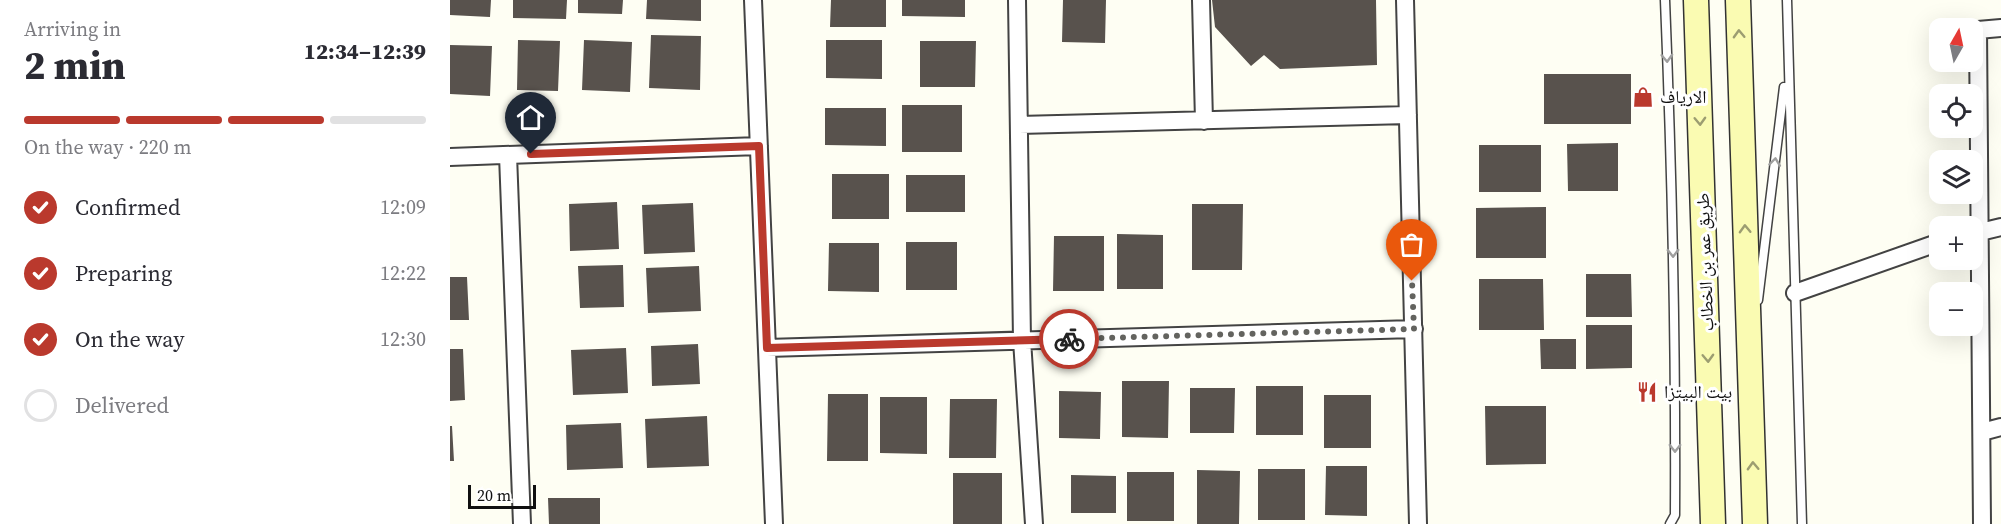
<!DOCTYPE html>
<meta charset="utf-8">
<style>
body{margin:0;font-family:"Source Serif 4","Noto Naskh Arabic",serif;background:#f7f7f7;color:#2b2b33;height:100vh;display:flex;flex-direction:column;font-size:22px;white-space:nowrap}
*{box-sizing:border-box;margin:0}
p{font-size:20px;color:#7c7c81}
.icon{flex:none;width:33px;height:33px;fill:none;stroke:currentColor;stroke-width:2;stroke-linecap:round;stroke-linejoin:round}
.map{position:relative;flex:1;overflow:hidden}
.sheet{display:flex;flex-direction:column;background:#fff;width:450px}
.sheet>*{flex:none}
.needle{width:39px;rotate:9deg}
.controls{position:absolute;left:1479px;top:18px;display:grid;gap:12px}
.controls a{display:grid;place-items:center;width:54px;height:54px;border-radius:12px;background:#fff;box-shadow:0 6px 24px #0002;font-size:30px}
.scale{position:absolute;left:18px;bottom:15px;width:68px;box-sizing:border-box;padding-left:6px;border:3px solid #101010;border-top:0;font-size:16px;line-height:21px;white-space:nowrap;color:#101010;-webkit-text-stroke:4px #fff;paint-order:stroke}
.pin{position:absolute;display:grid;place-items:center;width:51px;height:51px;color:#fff;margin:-62px -26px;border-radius:50% 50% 50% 0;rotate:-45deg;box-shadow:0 0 6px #0007}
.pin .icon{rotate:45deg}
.courier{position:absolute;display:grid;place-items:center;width:60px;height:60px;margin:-30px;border:4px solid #ba392d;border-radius:50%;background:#fff;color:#222;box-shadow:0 2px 8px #0007}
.head em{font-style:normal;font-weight:800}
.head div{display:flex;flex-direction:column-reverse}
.head{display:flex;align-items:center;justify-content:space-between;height:102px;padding:0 24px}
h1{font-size:39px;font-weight:800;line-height:45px}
.bar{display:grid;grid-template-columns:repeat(4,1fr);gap:9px 6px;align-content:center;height:72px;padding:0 24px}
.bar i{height:8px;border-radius:4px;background:#e1e1e2}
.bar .on{background:#ba392d}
.bar p{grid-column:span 4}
ol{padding:0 24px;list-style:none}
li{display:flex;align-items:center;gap:18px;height:66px}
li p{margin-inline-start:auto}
li .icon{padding:6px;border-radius:50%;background:#ba392d;color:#fff;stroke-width:4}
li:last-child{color:#7c7c81}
li i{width:33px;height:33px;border:3px solid #e1e1e2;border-radius:50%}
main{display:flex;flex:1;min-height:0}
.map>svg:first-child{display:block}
.building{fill:#58524d}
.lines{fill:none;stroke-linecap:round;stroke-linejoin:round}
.service-casing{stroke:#434343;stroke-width:11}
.minor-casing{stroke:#434343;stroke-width:20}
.secondary-casing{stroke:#323232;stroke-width:27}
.service{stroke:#fff;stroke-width:8}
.minor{stroke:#fff;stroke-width:16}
.secondary{stroke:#fafbb2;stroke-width:24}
.oneway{stroke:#9c9d71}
.oneway2{stroke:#9f9f9f}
.done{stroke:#63635f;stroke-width:6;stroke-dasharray:0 10.8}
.route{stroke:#ba392d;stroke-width:8}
.labels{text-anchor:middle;stroke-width:6;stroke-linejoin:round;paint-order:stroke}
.poi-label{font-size:18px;fill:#101010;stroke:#fff;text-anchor:start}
.street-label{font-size:18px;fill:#101010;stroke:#fff}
</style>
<main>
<section class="sheet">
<div class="head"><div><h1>2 min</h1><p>Arriving in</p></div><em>12:34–12:39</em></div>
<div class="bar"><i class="on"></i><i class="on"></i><i class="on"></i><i></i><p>On the way · 220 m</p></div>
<ol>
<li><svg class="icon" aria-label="check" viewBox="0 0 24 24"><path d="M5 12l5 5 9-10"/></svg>Confirmed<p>12:09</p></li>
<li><svg class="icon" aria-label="check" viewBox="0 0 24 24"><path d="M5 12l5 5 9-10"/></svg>Preparing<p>12:22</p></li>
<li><svg class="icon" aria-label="check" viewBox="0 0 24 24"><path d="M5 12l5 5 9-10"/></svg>On the way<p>12:30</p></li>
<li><i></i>Delivered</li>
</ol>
</section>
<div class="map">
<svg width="1551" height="524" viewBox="0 0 1551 524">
<rect width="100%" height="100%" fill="#fefef3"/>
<path class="building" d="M0,0H41L40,17L0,15Z
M63,0H117L116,19L63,18Z
M128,0H173L172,14L128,13Z
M197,0H251V21L196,19Z
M381,0H436V27H380Z
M452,0H515V17L452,16Z
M613,0H656L655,43L612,42Z
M762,0H926L927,65L830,69L814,55L801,66L765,27Z
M201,35L251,36L250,90L199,88Z
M68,40L110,41L108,91L67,90Z
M134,40L182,42L180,92L132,90Z
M376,40H432V79L376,78Z
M470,41H526L525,87H470Z
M0,45L42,46L40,96L0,94Z
M1094,74H1181V124H1094Z
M452,105H512V152H452Z
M375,108H436V146L375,145Z
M1168,143V191H1118L1117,144Z
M1029,145H1091V192H1029Z
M382,174H439V219H382Z
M456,175H515V212H456Z
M167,202L169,249L120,251L119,204Z
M243,203L245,252L194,254L192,205Z
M742,204H793L792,270H742Z
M1096,207V258H1026V208Z
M667,234L713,235V289H667Z
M604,236H654V291H603Z
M456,242H507V290H456Z
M379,243H429V292L378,291Z
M173,265L174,307L130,308L128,266Z
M249,266L251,311L198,313L196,268Z
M1136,274H1181L1182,317H1136Z
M0,277H17L19,320H0Z
M1029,279H1093L1094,330H1029Z
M1136,325H1182V368L1136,369Z
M1090,339H1126V369H1091Z
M248,344L250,384L202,386L201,346Z
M176,348L178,393L123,395L121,350Z
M0,349H13L15,400L0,401Z
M672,381H719L718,438L672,437Z
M806,386H853V435H806Z
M740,388H785L784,433H740Z
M609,391L651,392L650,439L609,438Z
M378,394H418V461H377Z
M874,395H921V448H874Z
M430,397H477V454L430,453Z
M500,399H547L546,458H499Z
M1035,406H1096V464L1036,465Z
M257,416L259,466L197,468L195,419Z
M171,423L173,468L117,470L116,425Z
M0,426H2L4,461H0Z
M876,466H917V516L875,515Z
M808,469H855V520H808Z
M747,470L790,471L789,524H747Z
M677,472H724V521H677Z
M503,473H552V524H503Z
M621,475L666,476V513H621Z
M98,498H150V524H99Z"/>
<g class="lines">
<g class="service-casing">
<path id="service" d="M1215,0C1222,172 1226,343 1225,515L1220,524
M1337,0L1352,524
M1308,300L1334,87"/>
</g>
<g class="minor-casing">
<path id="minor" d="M303,0L324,524
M567,0L572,340L584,524
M751,0L754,121
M955,0L968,524
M569,125L958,115
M58,155L72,524
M0,157L309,146
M1522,234L1551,227
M1345,293L1490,242
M317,348L964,329
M1532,432L1551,427
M1532,524L1528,30L1551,28"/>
</g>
<g class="secondary-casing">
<path id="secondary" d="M1246,0L1263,524
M1288,0L1305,524"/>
</g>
<use href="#service" class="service"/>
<use href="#minor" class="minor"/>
<use href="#secondary" class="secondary"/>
</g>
<defs><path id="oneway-chevron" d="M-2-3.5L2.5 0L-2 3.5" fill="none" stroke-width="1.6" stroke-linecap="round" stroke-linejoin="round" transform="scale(1.5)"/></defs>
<g class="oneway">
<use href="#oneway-chevron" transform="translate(1289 34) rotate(-92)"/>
<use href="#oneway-chevron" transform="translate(1250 121) rotate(88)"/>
<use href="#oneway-chevron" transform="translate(1295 229) rotate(-92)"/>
<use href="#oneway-chevron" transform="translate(1258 358) rotate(88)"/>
<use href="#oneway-chevron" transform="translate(1303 466) rotate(-92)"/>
</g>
<g class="oneway2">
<use href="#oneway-chevron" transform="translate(1217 58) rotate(88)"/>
<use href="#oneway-chevron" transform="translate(1325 162) rotate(-83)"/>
<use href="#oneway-chevron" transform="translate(1223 253) rotate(89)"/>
<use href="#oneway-chevron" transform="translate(1225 448) rotate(90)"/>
</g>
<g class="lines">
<path class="done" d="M619,339L964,329L962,281"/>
<path class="route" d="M81,154L309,146L317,348L619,339"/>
</g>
<defs>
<g id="shop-bare" transform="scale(1.62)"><path d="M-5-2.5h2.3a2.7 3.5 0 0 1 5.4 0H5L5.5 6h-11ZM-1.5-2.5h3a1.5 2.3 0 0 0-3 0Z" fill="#ba392d" stroke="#fff" stroke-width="2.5" paint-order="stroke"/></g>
<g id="restaurant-bare" transform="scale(1.62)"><path d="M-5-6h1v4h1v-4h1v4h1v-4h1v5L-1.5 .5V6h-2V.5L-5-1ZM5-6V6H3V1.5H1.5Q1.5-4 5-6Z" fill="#ba392d" stroke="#fff" stroke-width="2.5" paint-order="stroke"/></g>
</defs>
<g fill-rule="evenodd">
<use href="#shop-bare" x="1193" y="97"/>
<use href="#restaurant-bare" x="1197" y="392"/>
</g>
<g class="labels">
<g class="poi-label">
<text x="1210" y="103">الارياف</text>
<text x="1214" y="398">بيت البيتزا</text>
</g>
<g class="street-label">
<text transform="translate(1255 262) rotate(-92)" y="6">طريق عمر بن الخطاب</text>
</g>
</g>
</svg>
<div class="controls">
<a><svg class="needle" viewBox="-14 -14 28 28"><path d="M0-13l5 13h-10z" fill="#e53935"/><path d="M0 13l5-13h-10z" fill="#7c7c81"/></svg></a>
<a><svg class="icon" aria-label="locate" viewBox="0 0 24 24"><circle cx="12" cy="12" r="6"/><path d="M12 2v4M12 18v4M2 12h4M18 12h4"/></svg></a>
<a><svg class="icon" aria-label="layers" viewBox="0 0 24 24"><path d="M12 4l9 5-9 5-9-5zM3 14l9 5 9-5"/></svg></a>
<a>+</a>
<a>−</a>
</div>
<div class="scale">20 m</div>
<div class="pin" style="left:962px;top:281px;background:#ea580c"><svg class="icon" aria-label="bag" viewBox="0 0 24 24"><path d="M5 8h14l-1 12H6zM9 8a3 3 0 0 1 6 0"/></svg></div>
<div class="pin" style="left:81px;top:154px;background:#1f2937"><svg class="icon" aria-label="home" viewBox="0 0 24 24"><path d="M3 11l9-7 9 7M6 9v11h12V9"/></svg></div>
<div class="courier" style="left:619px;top:339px"><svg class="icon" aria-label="bike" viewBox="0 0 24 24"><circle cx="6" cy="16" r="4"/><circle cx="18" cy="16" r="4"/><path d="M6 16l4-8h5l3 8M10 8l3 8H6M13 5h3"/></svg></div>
</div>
</main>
